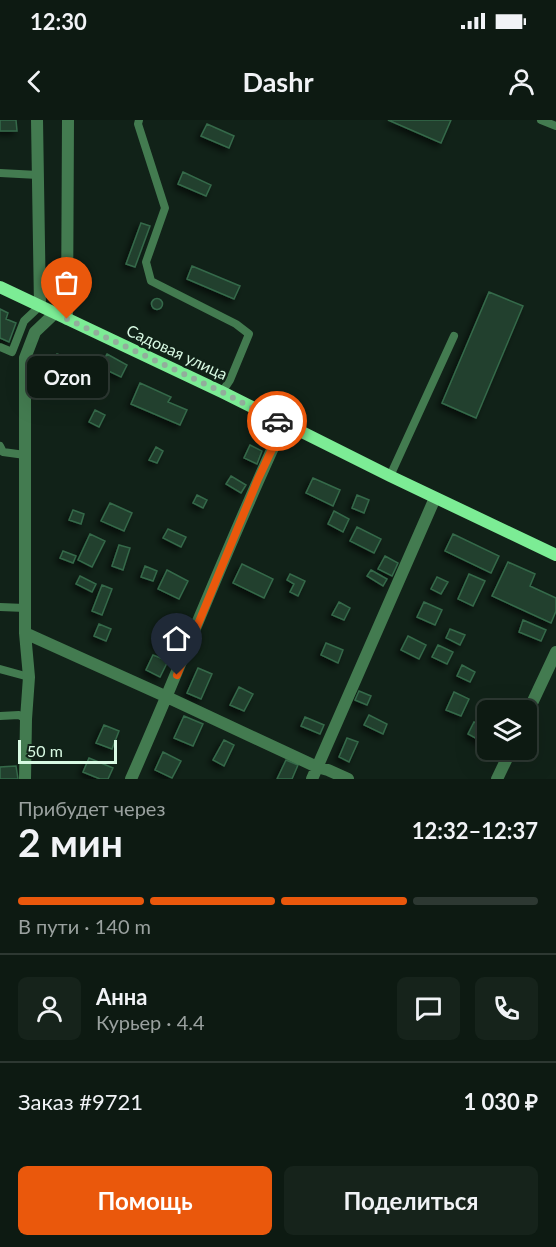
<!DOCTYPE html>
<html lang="ru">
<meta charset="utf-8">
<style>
body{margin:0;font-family:Lato,sans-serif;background:#16231b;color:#f1f3f6;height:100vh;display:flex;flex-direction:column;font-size:22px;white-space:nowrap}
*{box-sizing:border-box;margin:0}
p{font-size:20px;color:#9aa19f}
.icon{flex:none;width:33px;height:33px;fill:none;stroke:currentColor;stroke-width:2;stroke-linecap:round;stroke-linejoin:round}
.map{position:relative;height:659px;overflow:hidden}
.sheet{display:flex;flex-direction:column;background:#0d1a12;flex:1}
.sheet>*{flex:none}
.buttons{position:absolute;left:477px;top:580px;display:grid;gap:12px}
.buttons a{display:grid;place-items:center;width:60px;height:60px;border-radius:9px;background:#0d1a12;box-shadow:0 6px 24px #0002,0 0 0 2px #2d3832;font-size:30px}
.scale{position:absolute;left:18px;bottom:15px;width:99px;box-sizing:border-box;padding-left:6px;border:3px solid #d8f9e3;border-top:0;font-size:16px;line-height:21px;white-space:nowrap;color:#d8f9e3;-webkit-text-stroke:4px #112218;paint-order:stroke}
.pin{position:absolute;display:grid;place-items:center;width:51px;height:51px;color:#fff;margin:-62px -26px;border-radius:50% 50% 50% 0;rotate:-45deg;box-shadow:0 0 6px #0007}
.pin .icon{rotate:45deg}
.courier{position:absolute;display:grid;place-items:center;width:60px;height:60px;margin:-30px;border:4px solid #ea580c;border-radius:50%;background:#fff;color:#222;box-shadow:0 2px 8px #0007}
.bubble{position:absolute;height:42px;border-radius:9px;background:#0d1a12;box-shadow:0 6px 24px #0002,0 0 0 2px #2d3832;font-size:20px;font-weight:700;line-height:42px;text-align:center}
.head em{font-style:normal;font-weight:700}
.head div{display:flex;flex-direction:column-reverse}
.head{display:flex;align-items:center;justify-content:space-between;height:102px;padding:0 18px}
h1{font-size:39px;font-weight:700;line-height:45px}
.bar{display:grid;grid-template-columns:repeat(4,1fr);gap:9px 6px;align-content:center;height:72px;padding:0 18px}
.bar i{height:8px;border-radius:4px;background:#2d3832}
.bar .current{background:#ea580c}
.bar p{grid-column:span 4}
.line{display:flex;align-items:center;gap:15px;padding:0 18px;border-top:2px solid #2d3832}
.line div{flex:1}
.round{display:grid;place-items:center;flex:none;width:63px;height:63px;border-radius:9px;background:#16231b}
.action{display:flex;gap:12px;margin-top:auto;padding:12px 18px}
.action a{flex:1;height:69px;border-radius:9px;background:#ea580c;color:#fff;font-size:24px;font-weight:700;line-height:69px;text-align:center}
.action a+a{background:#16231b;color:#f1f3f6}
.status{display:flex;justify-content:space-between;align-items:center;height:42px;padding:0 30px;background:#0d1a12;direction:ltr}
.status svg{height:16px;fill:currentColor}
header{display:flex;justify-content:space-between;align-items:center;height:78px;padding:0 18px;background:#0d1a12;font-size:27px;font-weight:700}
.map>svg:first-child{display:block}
.building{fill:#20412d;stroke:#35694a;stroke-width:1.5;filter:url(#shadow)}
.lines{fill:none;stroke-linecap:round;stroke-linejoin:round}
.lane{stroke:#437b50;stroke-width:8}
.street{stroke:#437b50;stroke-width:12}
.secondary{stroke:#7cec95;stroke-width:12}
.done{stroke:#92ae9c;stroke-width:6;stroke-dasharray:0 10.8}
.route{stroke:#ea580c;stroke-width:8}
.labels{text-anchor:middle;stroke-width:5;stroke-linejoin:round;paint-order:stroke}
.street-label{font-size:16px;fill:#d8f9e3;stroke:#112218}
</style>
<div class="status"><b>12:30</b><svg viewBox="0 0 49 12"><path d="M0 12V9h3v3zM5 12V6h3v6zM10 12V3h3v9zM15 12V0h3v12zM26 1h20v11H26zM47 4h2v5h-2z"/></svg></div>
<header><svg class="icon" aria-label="back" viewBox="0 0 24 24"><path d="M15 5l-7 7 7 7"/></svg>Dashr<svg class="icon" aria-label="person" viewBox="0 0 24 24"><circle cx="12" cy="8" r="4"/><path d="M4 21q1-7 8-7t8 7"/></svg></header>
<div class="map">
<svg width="556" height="659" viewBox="0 0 556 659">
<defs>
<filter id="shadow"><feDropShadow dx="-3.5" dy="3.5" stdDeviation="3" flood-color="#0009"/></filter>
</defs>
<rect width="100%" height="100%" fill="#112218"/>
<path class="building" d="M0,0H16L17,11H0Z
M388,0H451L441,23Z
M207,4L234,16L229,28L201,16Z
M183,52L211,65L206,76L178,64Z
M141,103L150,106L135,147L126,144Z
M192,146L240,166L234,179L187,159Z
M489,172L523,186L476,298L442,283Z
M151.5 184a5.5 5.5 0 1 1 11 0a5.5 5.5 0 1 1-11 0Z
M0,189L8,193L6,199L16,203L9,222L0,218Z
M57,234L71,239L69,248L54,243Z
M107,234L127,245L121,257L100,247Z
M140,263L171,277L168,282L187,290L180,305L131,284Z
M95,290L105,295L99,307L89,302Z
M250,325L262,331L257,344L244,338Z
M156,327L163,331L157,343L149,340Z
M231,356L246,365L241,373L226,364Z
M313,358L340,370L333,386L306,373Z
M197,375L207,380L203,388L193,383Z
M357,375L369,380L364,393L352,388Z
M110,383L132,393L124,411L101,401Z
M73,390L84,394L81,404L69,400Z
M334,391L349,399L343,412L328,404Z
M357,407L381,419L374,433L350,421Z
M168,409L186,417L181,427L163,418Z
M90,414L105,421L92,447L78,440Z
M453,414L499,436L491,453L445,431Z
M119,425L130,428L123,450L112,446Z
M63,431L76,436L73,443L60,438Z
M385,436L398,443L392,456L378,449Z
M508,442L535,454L530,466L556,478V491L551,503L492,476Z
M242,444L273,459L264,478L233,463Z
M145,446L157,451L153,461L141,457Z
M167,450L188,461L179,479L158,469Z
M371,450L387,459L383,466L367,456Z
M290,454L305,461L298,476L290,472L294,464L287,460Z
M469,454L485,461L473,486L458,479Z
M80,456L96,464L92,472L76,464Z
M437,457L448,462L441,474L431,469Z
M102,465L112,469L102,495L92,491Z
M339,482L350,488L344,500L332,495Z
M424,482L442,490L435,505L417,497Z
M523,500L546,510L541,521L519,512Z
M99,504L111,509L106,521L94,516Z
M450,509L465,515L460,525L446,518Z
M159,513L181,523L178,532L155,523Z
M408,516L426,525L419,539L401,530Z
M326,523L343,530L338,543L321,535Z
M438,525L453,532L447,544L432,537Z
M153,535L168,541L160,557L146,550Z
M462,545L475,552L470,562L457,556Z
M198,548L212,554L201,579L187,573Z
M239,567L253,574L244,591L230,585Z
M359,571L371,576L367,585L355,580Z
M454,572L469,579L461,596L446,590Z
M369,595L387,604L383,614L364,605Z
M184,596L203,604L193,626L174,618Z
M305,597L324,605L320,614L301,606Z
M474,602L488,609V625L468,614Z
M104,605L119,611L112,629L96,623Z
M347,618L358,622L349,642L339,637Z
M224,620L234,625L224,646L213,640Z
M163,632L181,641L172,658L155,650Z
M89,638L113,648L108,659H100L83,652Z
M286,640L298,645L292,659H277Z
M16,646L18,659H0V647Z"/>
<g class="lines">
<path class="lane" d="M139,0L138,4L165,88L146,142L151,161L236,204L249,214L230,260L222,272
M541,0L556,6
M0,53L38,55
M0,227L12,232L24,201L40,186
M0,326L3,332L25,335
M390,356L454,216
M0,487L25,488
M0,549L29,557
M0,596L19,595L26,599"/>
<path class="street" d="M37,0L40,186
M67,199L68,0
M25,513L167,577L317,647L328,650L348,659
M526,596L556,532
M25,659L26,599L29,557L25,513V238L35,212L55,193
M131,659C183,541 229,421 284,304
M312,659L435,378
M497,659L511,630"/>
<path class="secondary" d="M0,167L222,272L390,356L556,435"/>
</g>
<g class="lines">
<path class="done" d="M67,199L222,272L277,301"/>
<path class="route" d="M177,555L258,359L284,304L277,301"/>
</g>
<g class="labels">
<g class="street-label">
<text transform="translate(177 232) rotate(25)" y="6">Садовая улица</text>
</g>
</g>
</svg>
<div class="buttons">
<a><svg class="icon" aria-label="layers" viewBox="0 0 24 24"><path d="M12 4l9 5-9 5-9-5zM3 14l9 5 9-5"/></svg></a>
</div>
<div class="scale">50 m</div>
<div class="pin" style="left:67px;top:199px;background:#ea580c"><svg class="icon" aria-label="bag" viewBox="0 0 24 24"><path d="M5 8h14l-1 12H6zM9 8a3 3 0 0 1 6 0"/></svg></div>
<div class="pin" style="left:177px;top:555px;background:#1f2937"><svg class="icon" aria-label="home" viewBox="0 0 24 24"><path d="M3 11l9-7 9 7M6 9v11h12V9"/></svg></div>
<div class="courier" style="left:277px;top:301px"><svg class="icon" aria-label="car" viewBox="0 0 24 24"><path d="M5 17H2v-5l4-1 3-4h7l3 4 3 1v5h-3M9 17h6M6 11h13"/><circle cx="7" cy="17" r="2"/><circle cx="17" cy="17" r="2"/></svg></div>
<div class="bubble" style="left:27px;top:236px;width:81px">Ozon</div>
</div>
<section class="sheet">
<div class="head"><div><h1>2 мин</h1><p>Прибудет через</p></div><em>12:32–12:37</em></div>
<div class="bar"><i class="current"></i><i class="current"></i><i class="current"></i><i></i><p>В пути · 140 m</p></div>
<div class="line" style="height:108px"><a class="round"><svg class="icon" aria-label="person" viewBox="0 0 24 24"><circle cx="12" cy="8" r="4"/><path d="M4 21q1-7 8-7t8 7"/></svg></a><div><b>Анна</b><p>Курьер · 4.4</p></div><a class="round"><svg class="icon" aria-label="chat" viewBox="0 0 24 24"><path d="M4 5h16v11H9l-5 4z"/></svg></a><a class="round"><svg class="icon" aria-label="phone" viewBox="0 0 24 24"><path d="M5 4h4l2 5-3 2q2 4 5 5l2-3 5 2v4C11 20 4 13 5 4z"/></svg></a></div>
<div class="line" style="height:78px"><div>Заказ #9721</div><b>1 030 ₽</b></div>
<div class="action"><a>Помощь</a><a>Поделиться</a></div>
</section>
